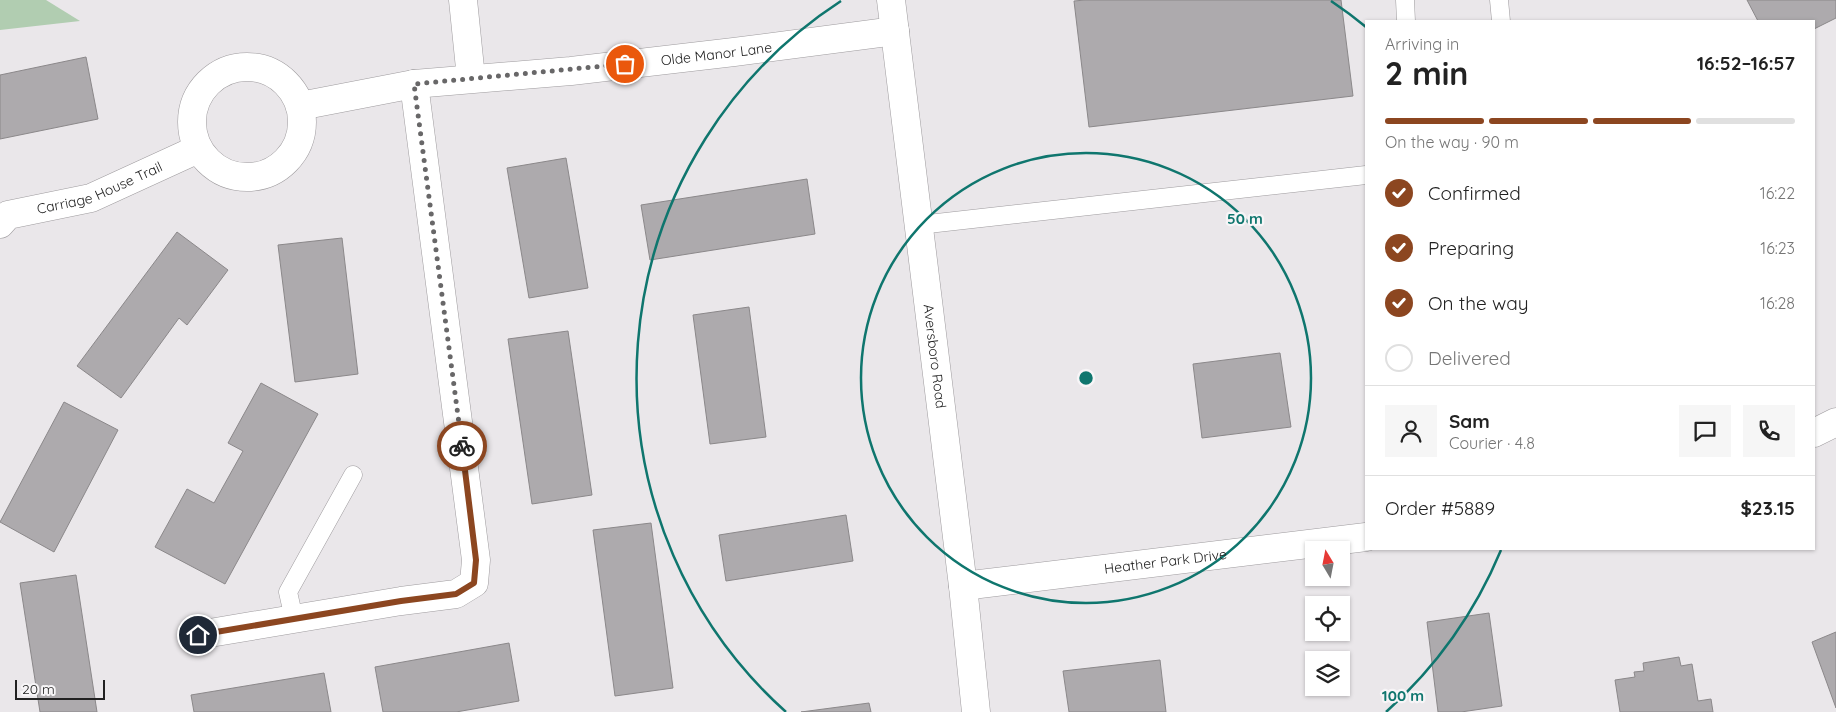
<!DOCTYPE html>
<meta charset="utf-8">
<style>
body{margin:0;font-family:Quicksand,sans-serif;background:#f6f6f6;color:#222;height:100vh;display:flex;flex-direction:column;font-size:19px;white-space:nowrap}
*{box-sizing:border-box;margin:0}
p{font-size:16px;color:#767676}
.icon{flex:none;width:28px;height:28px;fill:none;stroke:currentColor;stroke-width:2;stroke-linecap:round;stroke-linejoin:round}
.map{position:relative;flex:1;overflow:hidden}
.side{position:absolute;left:1365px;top:20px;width:450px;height:530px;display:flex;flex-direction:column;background:#fff;border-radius:0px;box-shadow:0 1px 4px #0004}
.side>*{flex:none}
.needle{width:32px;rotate:350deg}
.fabs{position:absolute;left:1305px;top:541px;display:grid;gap:10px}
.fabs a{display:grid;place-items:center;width:45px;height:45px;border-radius:0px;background:#fff;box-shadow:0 1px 4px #0004;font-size:25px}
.scale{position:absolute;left:15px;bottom:12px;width:90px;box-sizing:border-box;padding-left:5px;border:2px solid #222;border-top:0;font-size:14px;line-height:18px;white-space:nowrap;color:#222;-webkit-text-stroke:4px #f7f5f7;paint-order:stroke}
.pin{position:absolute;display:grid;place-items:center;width:42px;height:42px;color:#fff;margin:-21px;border:2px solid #fff;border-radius:50%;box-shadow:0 1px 5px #0007}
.courier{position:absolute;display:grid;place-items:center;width:50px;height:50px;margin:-25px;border:4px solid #8c4620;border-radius:50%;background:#fff;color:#222;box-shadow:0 1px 6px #0007}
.head em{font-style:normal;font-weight:700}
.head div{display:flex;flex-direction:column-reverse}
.head{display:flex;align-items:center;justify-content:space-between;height:85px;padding:0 20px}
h1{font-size:32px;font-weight:700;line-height:38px}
.bar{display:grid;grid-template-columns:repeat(4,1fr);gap:8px 5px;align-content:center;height:60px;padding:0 20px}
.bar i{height:6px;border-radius:4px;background:#e0e0e0}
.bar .on{background:#8c4620}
.bar p{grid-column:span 4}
.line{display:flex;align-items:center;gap:12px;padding:0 20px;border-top:1px solid #e0e0e0}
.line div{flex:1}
.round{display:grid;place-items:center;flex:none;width:52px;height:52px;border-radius:0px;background:#f6f6f6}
ol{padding:0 20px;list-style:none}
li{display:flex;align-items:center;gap:15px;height:55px}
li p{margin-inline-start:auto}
li .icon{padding:5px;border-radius:50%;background:#8c4620;color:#fff;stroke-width:4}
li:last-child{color:#767676}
li i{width:28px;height:28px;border:2px solid #e0e0e0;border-radius:50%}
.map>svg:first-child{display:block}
.green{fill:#b1cdb1}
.building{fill:#adaaad;stroke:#8b888a}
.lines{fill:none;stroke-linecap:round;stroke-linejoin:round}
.lane-casing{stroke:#9e9b9e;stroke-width:19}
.street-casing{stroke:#9e9b9e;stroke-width:29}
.secondary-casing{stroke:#9e9b9e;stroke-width:29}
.lane{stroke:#fff;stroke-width:18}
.street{stroke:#fff;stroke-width:28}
.secondary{stroke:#fff;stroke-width:28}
.done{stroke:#686768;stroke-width:5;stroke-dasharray:0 9}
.route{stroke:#8c4620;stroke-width:6}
.ring{fill:none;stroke:#0f766e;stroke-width:2.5}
.labels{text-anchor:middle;stroke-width:4.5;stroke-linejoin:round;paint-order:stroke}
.street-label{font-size:14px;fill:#222;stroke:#f7f5f7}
.centre{fill:#0f766e;stroke:#f7f5f7;stroke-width:2.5}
.ring-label{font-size:15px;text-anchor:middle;font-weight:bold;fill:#0f766e;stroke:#f7f5f7;stroke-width:4.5;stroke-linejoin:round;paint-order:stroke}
</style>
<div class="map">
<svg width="1836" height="712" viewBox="0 0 1836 712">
<rect width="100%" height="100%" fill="#eae7ea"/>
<path class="green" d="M0,0H46L80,21L0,30Z"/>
<path class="building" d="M1085,0H1341L1353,96L1089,127L1074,1Z
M1747,0H1836V18L1814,29V21H1758Z
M86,57L98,119L0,139V75Z
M566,158L588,288L529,298L507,168Z
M807,179L815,234L650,260L641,205Z
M177,232L228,270L187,325L179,318L121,398L77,366Z
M342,238L358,374L295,382L278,245Z
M749,307L766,437L710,444L693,315Z
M568,331L592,495L532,504L508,339Z
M1280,353L1291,427L1202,438L1193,364Z
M261,383L318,414L225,584L155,547L187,489L214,503L243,451L228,443Z
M64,402L118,430L54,552L0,522Z
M846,515L853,561L726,581L719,535Z
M651,523L673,688L615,696L593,530Z
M76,575L97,712H40L20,583Z
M1489,613L1502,706L1461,712H1438L1427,622Z
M1836,632V708L1812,642Z
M509,643L519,701L456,712H383L375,667Z
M1679,657L1681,666L1692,664L1698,701L1711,699L1713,712H1620L1615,680L1635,677L1634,672L1644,671L1643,663Z
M1160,660L1166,712H1069L1063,671Z
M324,673L331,712H194L191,695Z
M869,703L871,712H801Z"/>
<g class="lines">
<g class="lane-casing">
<path id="lane" d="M1405,0L1406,21
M1499,0L1501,21
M919,225L1366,175
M294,619L288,592L353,475"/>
</g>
<g class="street-casing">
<g id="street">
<path d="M463,0L471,78"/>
<circle cx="247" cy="122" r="55"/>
<path id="s1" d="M300,106L414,84L571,71L734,52L895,31"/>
<path id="s2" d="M0,224L8,215L91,198L198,149"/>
<path d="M1814,433L1836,422"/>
<path id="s3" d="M963,586L1366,537"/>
<path d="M198,635L401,601L456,594L474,583L476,560L414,84"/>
</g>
</g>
<g class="secondary-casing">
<g id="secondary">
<path id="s4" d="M891,0L963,586L976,712"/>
</g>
</g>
<use href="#lane" class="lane"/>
<use href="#street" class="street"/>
<use href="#secondary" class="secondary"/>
</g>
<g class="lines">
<path class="done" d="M462,446L414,84L625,64"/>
<path class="route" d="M198,635L401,601L456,594L474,583L476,560L462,446"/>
</g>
<g class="ring">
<circle cx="1086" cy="378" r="225"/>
<path d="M1501 550A449 449 0 0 1 1386 712M786 712A449 449 0 0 1 841 1M1331 1A449 449 0 0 1 1366 27"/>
</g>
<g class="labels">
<g class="street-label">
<text dy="5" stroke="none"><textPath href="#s1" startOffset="420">Olde Manor Lane</textPath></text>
<text dy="5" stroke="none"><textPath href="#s2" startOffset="108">Carriage House Trail</textPath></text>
<text dy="5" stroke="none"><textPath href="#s4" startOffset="359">Aversboro Road</textPath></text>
<text dy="5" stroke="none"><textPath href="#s3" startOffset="204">Heather Park Drive</textPath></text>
</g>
</g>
<circle cx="1086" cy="378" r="8" class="centre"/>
<g class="ring-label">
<text x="1245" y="224">50 m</text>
<text x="1403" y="701">100 m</text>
</g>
</svg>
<div class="fabs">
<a><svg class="needle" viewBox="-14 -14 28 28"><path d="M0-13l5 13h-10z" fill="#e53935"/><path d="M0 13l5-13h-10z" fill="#767676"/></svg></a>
<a><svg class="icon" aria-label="locate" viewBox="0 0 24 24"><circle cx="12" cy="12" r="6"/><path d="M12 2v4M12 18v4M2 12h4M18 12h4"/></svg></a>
<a><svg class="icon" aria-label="layers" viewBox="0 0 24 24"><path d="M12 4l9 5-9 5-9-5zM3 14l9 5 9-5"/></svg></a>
</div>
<div class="scale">20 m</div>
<div class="pin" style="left:625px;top:64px;background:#ea580c"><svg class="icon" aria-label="bag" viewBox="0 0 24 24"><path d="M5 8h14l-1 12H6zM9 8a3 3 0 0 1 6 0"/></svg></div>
<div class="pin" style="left:198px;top:635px;background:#1f2937"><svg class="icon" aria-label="home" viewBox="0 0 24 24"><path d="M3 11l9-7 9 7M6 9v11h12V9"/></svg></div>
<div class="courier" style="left:462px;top:446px"><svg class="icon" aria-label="bike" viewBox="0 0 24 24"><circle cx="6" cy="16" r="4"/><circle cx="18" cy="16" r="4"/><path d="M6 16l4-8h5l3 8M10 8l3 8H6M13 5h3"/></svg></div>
<section class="side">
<div class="head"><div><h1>2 min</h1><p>Arriving in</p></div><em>16:52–16:57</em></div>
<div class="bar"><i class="on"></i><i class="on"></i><i class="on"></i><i></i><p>On the way · 90 m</p></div>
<ol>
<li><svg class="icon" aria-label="check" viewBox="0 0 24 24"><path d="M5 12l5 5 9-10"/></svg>Confirmed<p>16:22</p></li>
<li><svg class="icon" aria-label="check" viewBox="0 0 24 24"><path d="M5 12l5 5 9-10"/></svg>Preparing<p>16:23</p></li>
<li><svg class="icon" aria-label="check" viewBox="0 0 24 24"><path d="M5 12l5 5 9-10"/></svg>On the way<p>16:28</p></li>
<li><i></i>Delivered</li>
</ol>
<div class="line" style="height:90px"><a class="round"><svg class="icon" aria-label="person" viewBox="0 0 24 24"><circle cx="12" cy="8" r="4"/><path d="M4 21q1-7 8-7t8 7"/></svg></a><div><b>Sam</b><p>Courier · 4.8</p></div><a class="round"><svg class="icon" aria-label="chat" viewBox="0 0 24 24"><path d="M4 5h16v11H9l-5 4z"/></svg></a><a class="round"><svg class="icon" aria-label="phone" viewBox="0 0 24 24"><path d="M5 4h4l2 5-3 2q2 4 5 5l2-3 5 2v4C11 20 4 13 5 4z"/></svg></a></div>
<div class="line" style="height:65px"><div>Order #5889</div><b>$23.15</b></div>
</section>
</div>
